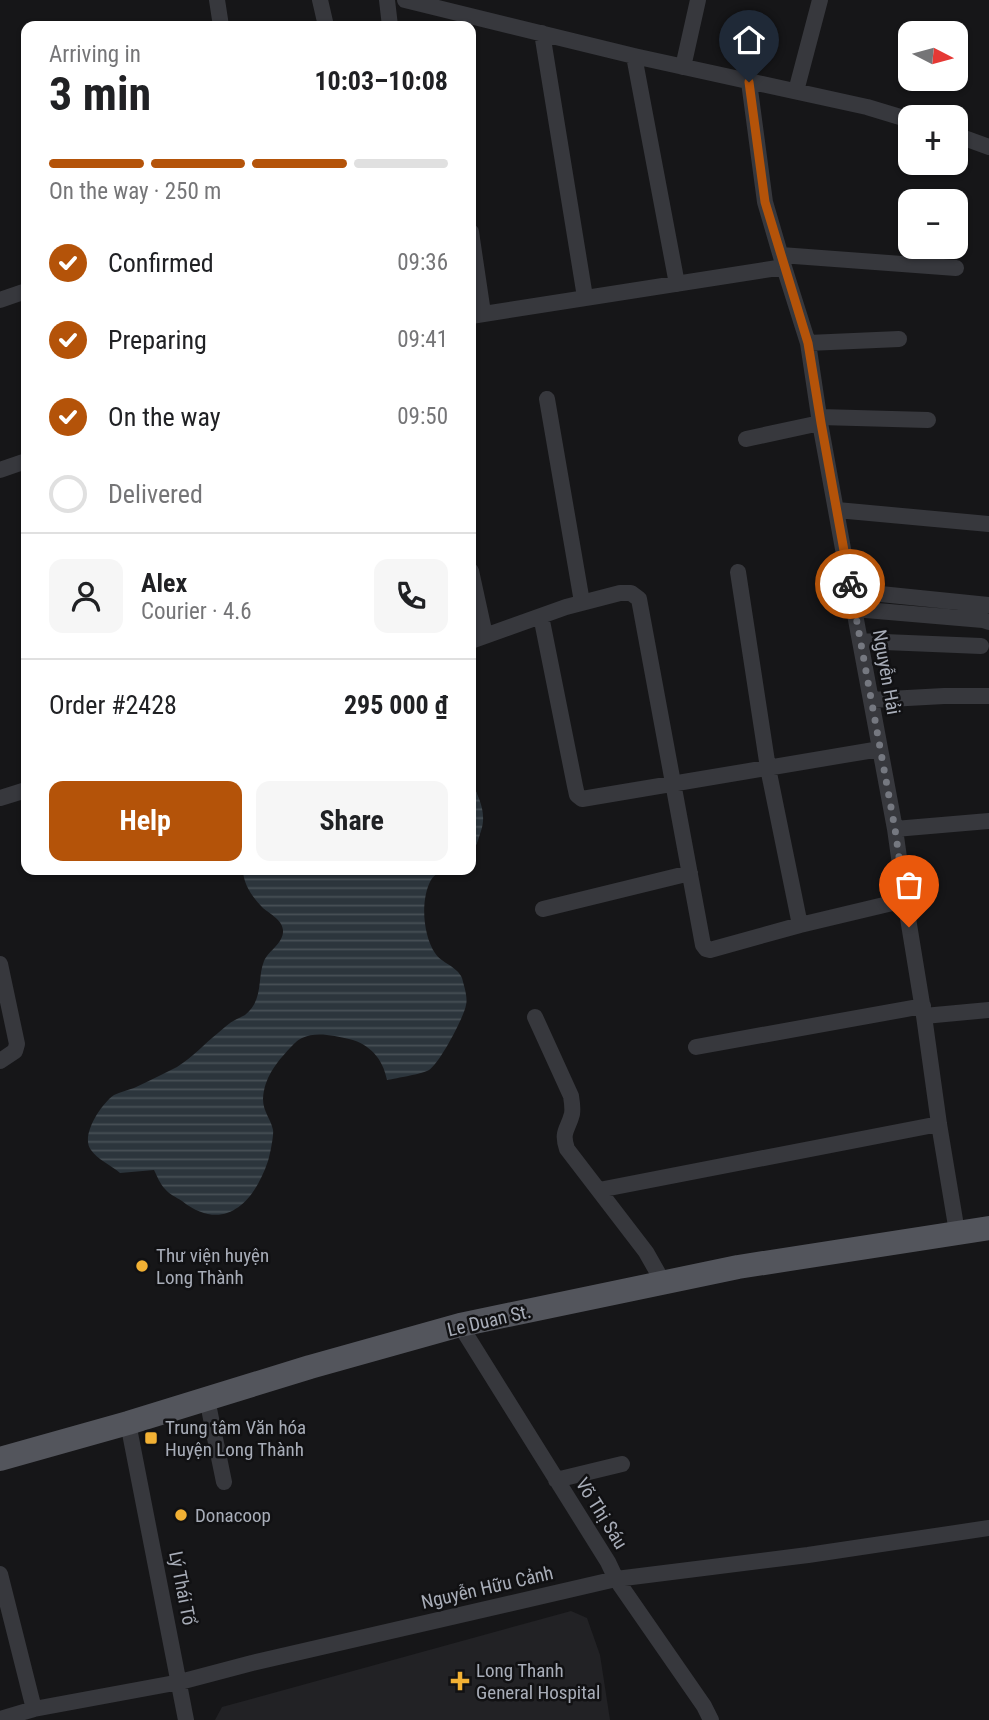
<!DOCTYPE html>
<meta charset="utf-8">
<style>
body{margin:0;font-family:"Roboto Condensed",sans-serif;background:#f6f6f6;color:#202124;height:100vh;display:flex;flex-direction:column;font-size:26px;white-space:nowrap}
*{box-sizing:border-box;margin:0}
p{font-size:23px;color:#757577}
.icon{flex:none;width:38px;height:38px;fill:none;stroke:currentColor;stroke-width:2;stroke-linecap:round;stroke-linejoin:round}
.map{position:relative;flex:1;overflow:hidden}
.panel{position:absolute;left:21px;top:21px;width:455px;height:854px;display:flex;flex-direction:column;background:#fff;border-radius:14px;box-shadow:0 2px 5px #0004}
.panel>*{flex:none}
.needle{width:46px;rotate:96deg}
.tools{position:absolute;left:898px;top:21px;display:grid;gap:14px}
.tools a{display:grid;place-items:center;width:70px;height:70px;border-radius:14px;background:#fff;box-shadow:0 2px 5px #0004;font-size:35px}
.pin{position:absolute;display:grid;place-items:center;width:60px;height:60px;color:#fff;margin:-72px -30px;border-radius:50% 50% 50% 0;rotate:-45deg;box-shadow:0 0 7px #0007}
.pin .icon{rotate:45deg}
.courier{position:absolute;display:grid;place-items:center;width:70px;height:70px;margin:-35px;border:5px solid #b45309;border-radius:50%;background:#fff;color:#222;box-shadow:0 2px 9px #0007}
.overview em{font-style:normal;font-weight:700}
.overview div{display:flex;flex-direction:column-reverse}
.overview{display:flex;align-items:center;justify-content:space-between;height:119px;padding:0 28px}
h1{font-size:46px;font-weight:700;line-height:52px}
.bar{display:grid;grid-template-columns:repeat(4,1fr);gap:10px 7px;align-content:center;height:84px;padding:0 28px}
.bar i{height:9px;border-radius:5px;background:#e0e0e0}
.bar .on{background:#b45309}
.bar p{grid-column:span 4}
.line{display:flex;align-items:center;gap:18px;padding:0 28px;border-top:2px solid #e0e0e0}
.line div{flex:1}
.round{display:grid;place-items:center;flex:none;width:74px;height:74px;border-radius:14px;background:#f6f6f6}
ol{padding:0 28px;list-style:none}
li{display:flex;align-items:center;gap:21px;height:77px}
li p{margin-inline-start:auto}
li .icon{padding:7px;border-radius:50%;background:#b45309;color:#fff;stroke-width:4}
li:last-child{color:#757577}
li i{width:38px;height:38px;border:4px solid #e0e0e0;border-radius:50%}
.cta{display:flex;gap:14px;margin-top:auto;padding:14px 28px}
.cta a{flex:1;height:80px;border-radius:14px;background:#b45309;color:#fff;font-size:28px;font-weight:700;line-height:80px;text-align:center}
.cta a+a{background:#f6f6f6;color:#202124}
.map>svg:first-child{display:block}
.built{fill:#222225}
.water{fill:url(#water-rules)}
.lines{fill:none;stroke-linecap:round;stroke-linejoin:round}
.street{stroke:#37383d;stroke-width:16}
.primary{stroke:#53555c;stroke-width:24}
.done{stroke:#757880;stroke-width:7;stroke-dasharray:0 12.6}
.route{stroke:#b45309;stroke-width:9}
.poi-dot{fill:#f2b134;stroke:#111113;stroke-width:2.5}
.labels{text-anchor:middle;stroke-width:5;stroke-linejoin:round;paint-order:stroke}
.street-label{font-size:19px;fill:#a8adb8;stroke:#111113}
.poi-label{font-size:19px;fill:#a8adb8;stroke:#111113;text-anchor:start}
</style>
<div class="map">
<svg width="989" height="1720" viewBox="0 0 989 1720">
<defs>
<pattern id="water-rules" width="6" height="5" patternUnits="userSpaceOnUse" patternTransform="scale(1.75)"><rect width="6" height="5" fill="#2c353c"/><path d="M0 2.5h6" fill="none" stroke="#485056"/></pattern>
</defs>
<rect width="100%" height="100%" fill="#161618"/>
<path class="built" d="M571,1611L587,1618L600,1655L610,1720H215L222,1707Z"/>
<path class="water" d="M471,781C479,797 487,813 481,831C478,839 478,845 471,851Z
M243,870H443C438,873 434,875 431,880C420,900 423,935 435,953C441,963 457,966 462,978C464,986 468,997 466,1005C464,1017 440,1063 429,1070C422,1074 397,1078 387,1080C383,1059 370,1044 349,1039C335,1036 316,1031 302,1038C297,1040 293,1045 290,1048C276,1063 264,1078 263,1099C263,1112 271,1119 273,1130C274,1135 270,1155 268,1161C254,1203 224,1234 182,1201C176,1197 169,1194 165,1189C160,1184 157,1176 154,1170L120,1173C112,1166 97,1159 91,1150C80,1136 101,1104 114,1095C120,1092 128,1090 134,1088C149,1081 163,1074 177,1067C193,1057 204,1044 218,1033C224,1028 229,1023 235,1020C238,1018 242,1017 245,1015C264,1000 257,978 264,961C269,950 284,943 283,930C282,919 268,913 262,907C252,897 243,883 243,870Z"/>
<g class="lines">
<path class="street" d="M217,0L221,26
M320,0L326,26
M387,0L390,26
M405,0L634,56L867,107L910,120
M542,33L585,297
M634,56L677,284
M683,67L698,0
M749,82L765,202L784,267L808,343L820,423L854,609L895,829L905,900L924,1016L939,1124L957,1232
M796,91L820,0
M956,135L989,147
M471,232L483,313
M781,255L956,268
M0,300L26,291
M471,316L784,267
M808,343L899,339
M547,399L582,602
M820,417L928,420
M746,439L820,423
M0,470L26,461
M837,510L989,524
M471,571L485,635
M738,572L768,768L800,925
M851,591L989,605
M854,609L983,620L989,622
M541,616L575,786L577,795L582,799L880,749
M471,641L566,607L620,593H631L639,599L703,945L706,949L710,950L800,925L905,900
M860,641L981,646
M871,700L944,696H989
M0,798L26,790
M895,829L989,821
M543,909L690,873
M0,964L17,1044L15,1051L0,1061
M924,1016L989,1010
M535,1017L571,1096C572,1102 573,1108 572,1114C568,1130 561,1131 567,1149L646,1252L663,1282
M696,1047L923,1006
M599,1190L939,1124
M460,1325L608,1562L616,1579L704,1706L711,1720
M207,1399L224,1482
M128,1423L186,1720
M556,1480L622,1464
M0,1574L34,1709
M0,1719L34,1709L180,1682L252,1663L616,1579L808,1555L989,1528"/>
<path class="primary" d="M0,1459L128,1423L310,1367L460,1325L738,1267L989,1228"/>
</g>
<g class="lines">
<path class="done" d="M850,584L895,829L909,927"/>
<path class="route" d="M749,82L765,202L808,343L821,423L850,584"/>
</g>
<g class="poi-dot">
<circle cx="142" cy="1266" r="7"/>
<rect x="144" y="1431" width="14" height="14" rx="3.5"/>
<circle cx="181" cy="1515" r="7"/>
<path d="M456.5 1670.5h7v7h7v7h-7v7h-7v-7h-7v-7h7z"/>
</g>
<g class="labels">
<g class="street-label">
<text transform="translate(887 672) rotate(80)" y="7">Nguyễn Hải</text>
<text transform="translate(489 1320) rotate(-13)" y="7">Le Duan St.</text>
<text transform="translate(602 1513) rotate(58)" y="7">Võ Thị Sáu</text>
<text transform="translate(487 1587) rotate(-13)" y="7">Nguyễn Hữu Cảnh</text>
<text transform="translate(183 1588) rotate(79)" y="7">Lý Thái Tổ</text>
</g>
<g class="poi-label">
<text x="156" y="1262">Thư viện huyện<tspan x="156" dy="22">Long Thành</tspan></text>
<text x="165" y="1434">Trung tâm Văn hóa<tspan x="165" dy="22">Huyện Long Thành</tspan></text>
<text x="195" y="1522">Donacoop</text>
<text x="476" y="1677">Long Thanh<tspan x="476" dy="22">General Hospital</tspan></text>
</g>
</g>
</svg>
<div class="tools">
<a><svg class="needle" viewBox="-14 -14 28 28"><path d="M0-13l5 13h-10z" fill="#e53935"/><path d="M0 13l5-13h-10z" fill="#757577"/></svg></a>
<a>+</a>
<a>−</a>
</div>
<div class="pin" style="left:909px;top:927px;background:#ea580c"><svg class="icon" aria-label="bag" viewBox="0 0 24 24"><path d="M5 8h14l-1 12H6zM9 8a3 3 0 0 1 6 0"/></svg></div>
<div class="pin" style="left:749px;top:82px;background:#1f2937"><svg class="icon" aria-label="home" viewBox="0 0 24 24"><path d="M3 11l9-7 9 7M6 9v11h12V9"/></svg></div>
<div class="courier" style="left:850px;top:584px"><svg class="icon" aria-label="bike" viewBox="0 0 24 24"><circle cx="6" cy="16" r="4"/><circle cx="18" cy="16" r="4"/><path d="M6 16l4-8h5l3 8M10 8l3 8H6M13 5h3"/></svg></div>
<section class="panel">
<div class="overview"><div><h1>3 min</h1><p>Arriving in</p></div><em>10:03–10:08</em></div>
<div class="bar"><i class="on"></i><i class="on"></i><i class="on"></i><i></i><p>On the way · 250 m</p></div>
<ol>
<li><svg class="icon" aria-label="check" viewBox="0 0 24 24"><path d="M5 12l5 5 9-10"/></svg>Confirmed<p>09:36</p></li>
<li><svg class="icon" aria-label="check" viewBox="0 0 24 24"><path d="M5 12l5 5 9-10"/></svg>Preparing<p>09:41</p></li>
<li><svg class="icon" aria-label="check" viewBox="0 0 24 24"><path d="M5 12l5 5 9-10"/></svg>On the way<p>09:50</p></li>
<li><i></i>Delivered</li>
</ol>
<div class="line" style="height:126px"><a class="round"><svg class="icon" aria-label="person" viewBox="0 0 24 24"><circle cx="12" cy="8" r="4"/><path d="M4 21q1-7 8-7t8 7"/></svg></a><div><b>Alex</b><p>Courier · 4.6</p></div><a class="round"><svg class="icon" aria-label="phone" viewBox="0 0 24 24"><path d="M5 4h4l2 5-3 2q2 4 5 5l2-3 5 2v4C11 20 4 13 5 4z"/></svg></a></div>
<div class="line" style="height:91px"><div>Order #2428</div><b>295 000 ₫</b></div>
<div class="cta"><a>Help</a><a>Share</a></div>
</section>
</div>
